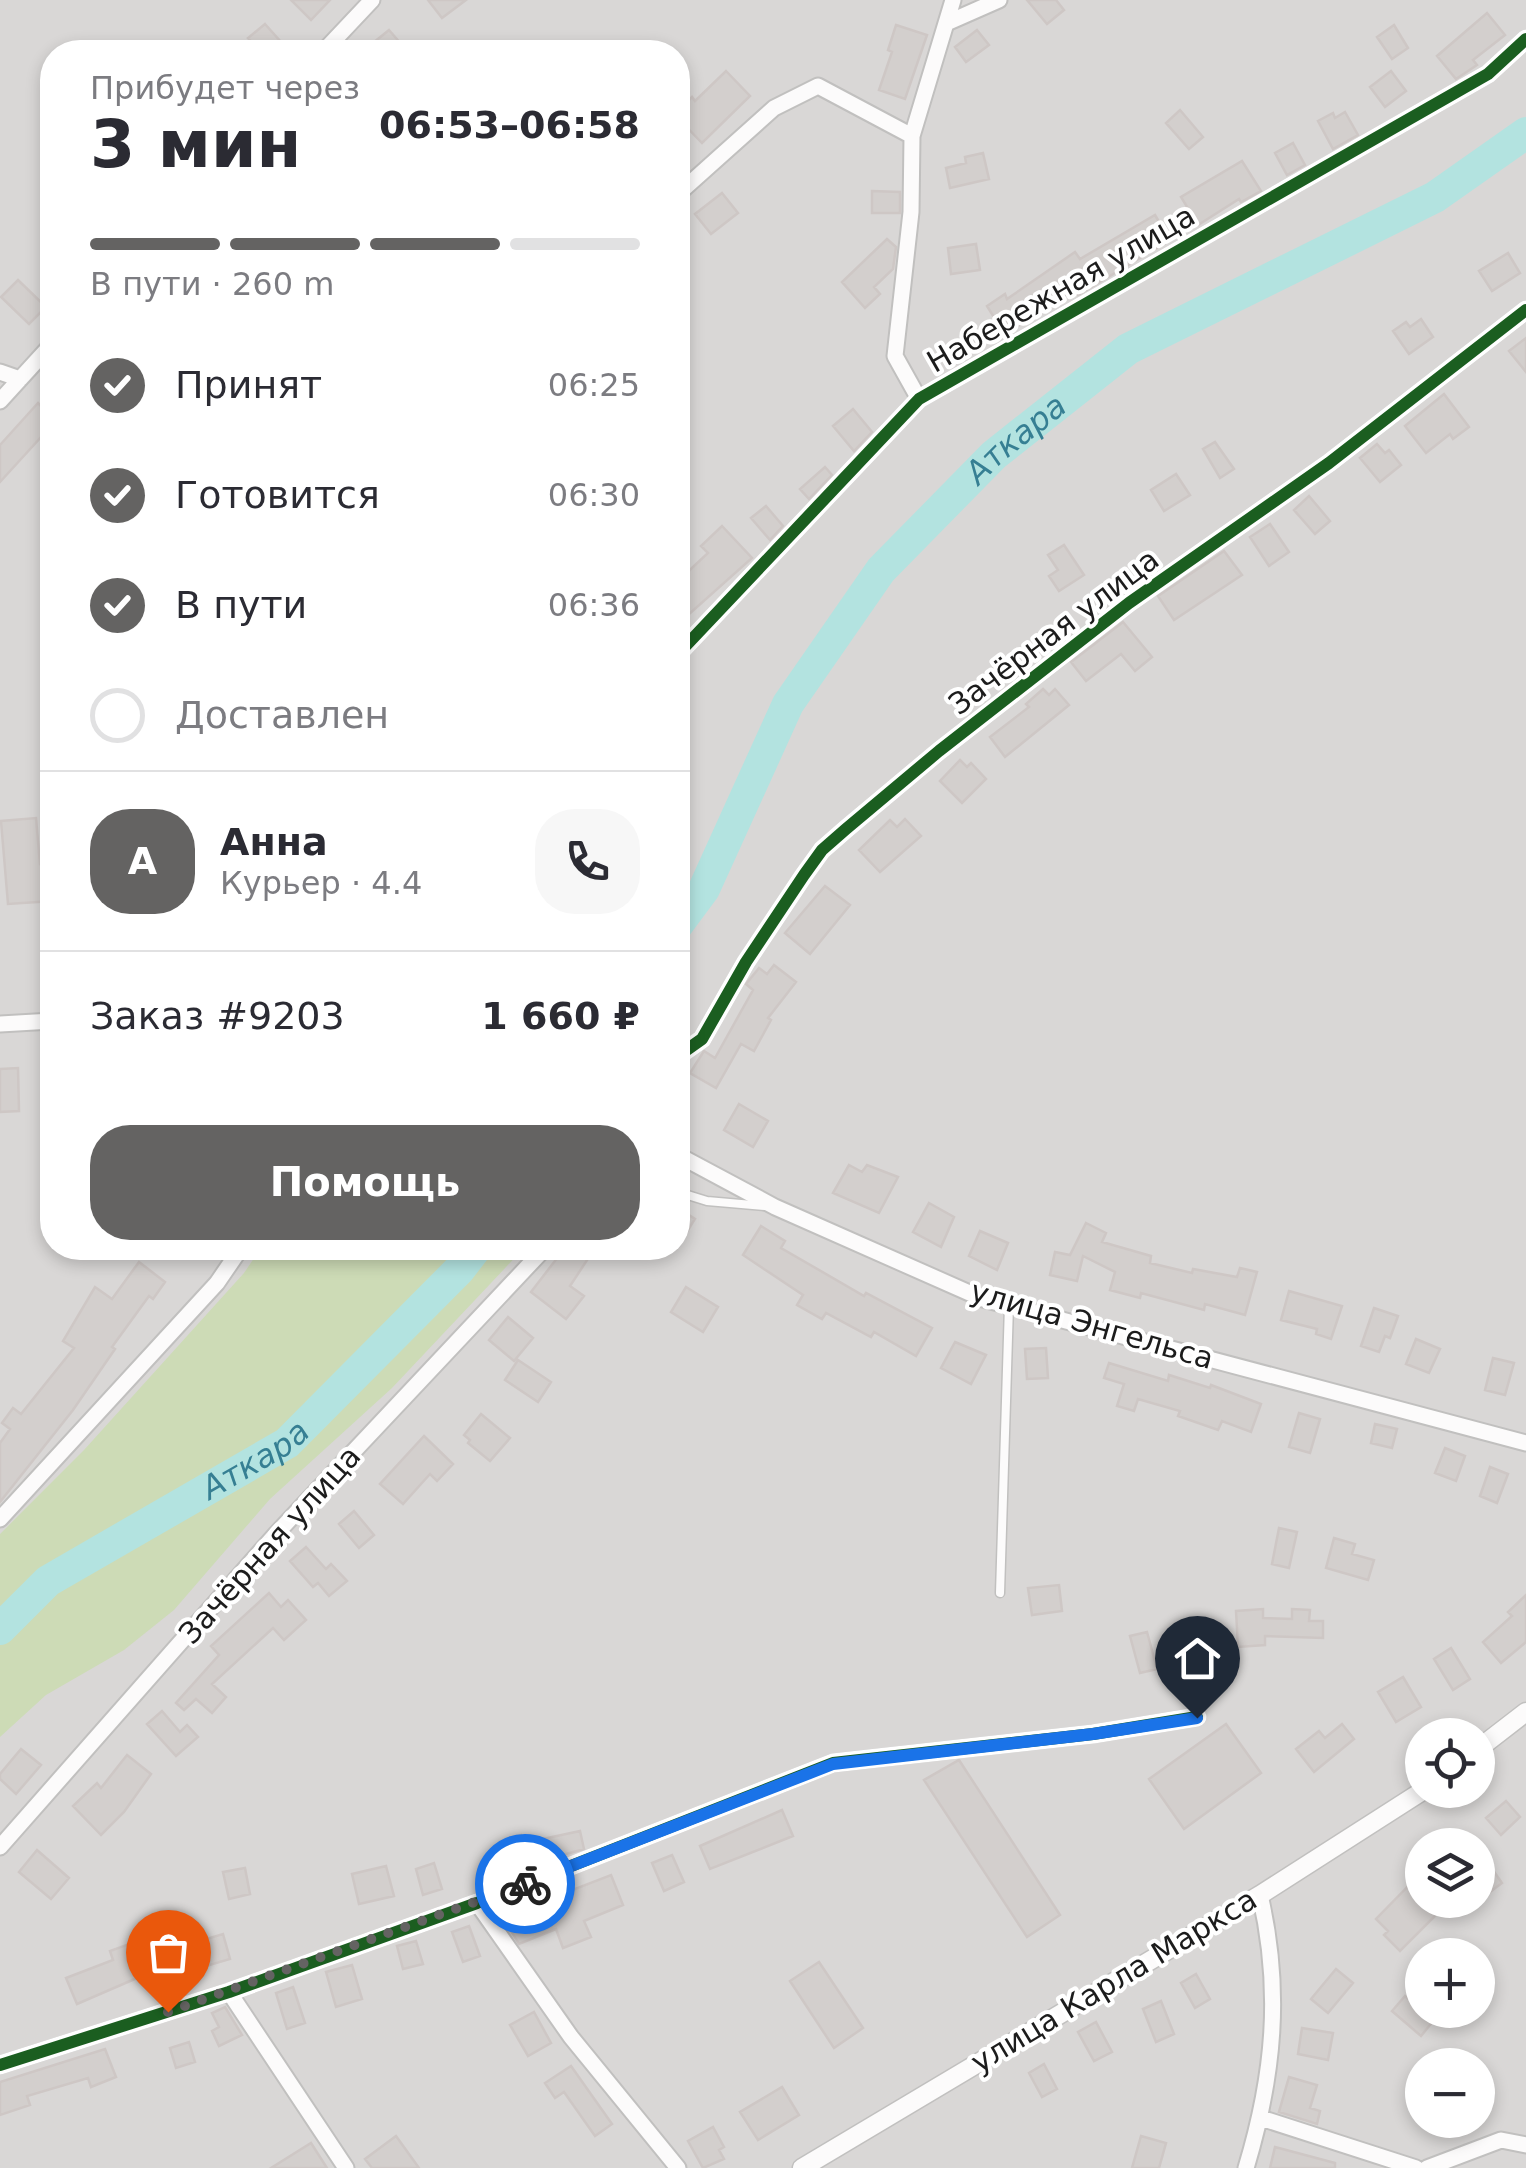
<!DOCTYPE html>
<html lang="ru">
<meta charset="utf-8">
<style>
body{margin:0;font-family:"DejaVu Sans",sans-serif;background:#f7f7f7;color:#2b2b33;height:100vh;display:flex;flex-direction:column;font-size:38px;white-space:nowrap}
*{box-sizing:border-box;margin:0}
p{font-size:32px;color:#7c7c81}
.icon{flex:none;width:55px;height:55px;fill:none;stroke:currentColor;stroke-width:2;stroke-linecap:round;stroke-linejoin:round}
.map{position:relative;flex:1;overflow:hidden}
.details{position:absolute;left:40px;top:40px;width:650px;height:1220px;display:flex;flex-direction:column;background:#fff;border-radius:40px;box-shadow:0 5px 15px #0003}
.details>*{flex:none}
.buttons{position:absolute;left:1405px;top:1718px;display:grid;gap:20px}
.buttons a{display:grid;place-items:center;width:90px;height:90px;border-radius:50%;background:#fff;box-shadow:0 5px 15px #0003;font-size:50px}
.pin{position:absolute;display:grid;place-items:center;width:85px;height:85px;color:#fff;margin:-102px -42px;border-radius:50% 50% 50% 0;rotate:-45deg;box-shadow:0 0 10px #0007}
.pin .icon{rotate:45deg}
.courier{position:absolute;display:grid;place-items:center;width:100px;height:100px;margin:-50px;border:8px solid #1a73e8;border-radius:50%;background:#fff;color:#222;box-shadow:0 2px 12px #0007}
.overview em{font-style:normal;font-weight:700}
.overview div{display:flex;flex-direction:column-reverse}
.overview{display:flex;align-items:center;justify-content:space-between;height:170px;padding:0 50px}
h1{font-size:65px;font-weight:700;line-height:75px}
.bar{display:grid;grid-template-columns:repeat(4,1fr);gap:15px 10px;align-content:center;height:120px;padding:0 50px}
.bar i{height:12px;border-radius:8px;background:#e1e1e2}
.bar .active{background:#646362}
.bar p{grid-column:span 4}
.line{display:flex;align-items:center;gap:25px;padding:0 50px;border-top:2px solid #e1e1e2}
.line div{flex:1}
.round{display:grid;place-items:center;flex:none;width:105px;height:105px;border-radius:40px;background:#f7f7f7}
ol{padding:0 50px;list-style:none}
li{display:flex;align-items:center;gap:30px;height:110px}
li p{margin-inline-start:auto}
li .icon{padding:10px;border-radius:50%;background:#646362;color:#fff;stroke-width:4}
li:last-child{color:#7c7c81}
li i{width:55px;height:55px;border:5px solid #e1e1e2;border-radius:50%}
.cta{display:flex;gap:20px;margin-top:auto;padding:20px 50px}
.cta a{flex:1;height:115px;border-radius:40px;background:#646362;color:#fff;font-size:40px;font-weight:700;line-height:115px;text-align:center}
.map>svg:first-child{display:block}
.residential{fill:#d9d7d6;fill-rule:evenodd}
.forest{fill:#cddbb6}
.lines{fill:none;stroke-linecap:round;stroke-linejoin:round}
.river{stroke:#b3e3e0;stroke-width:32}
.building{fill:#d3cfcd;stroke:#cec7c5;stroke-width:2.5}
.service-casing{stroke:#c1c0bf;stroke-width:11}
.minor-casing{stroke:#c1c0bf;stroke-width:19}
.tertiary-casing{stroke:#c1c0bf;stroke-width:21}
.service{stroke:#fcfbfb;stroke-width:8}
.minor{stroke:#fcfbfb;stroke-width:15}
.tertiary{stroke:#fcfbfb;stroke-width:18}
.cycleway-casing{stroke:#fff;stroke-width:19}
.cycleway{stroke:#1b5e20;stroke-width:12}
.done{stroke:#646362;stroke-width:10;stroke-dasharray:0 18}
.route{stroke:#1a73e8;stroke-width:12}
.labels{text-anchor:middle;stroke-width:8;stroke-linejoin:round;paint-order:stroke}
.street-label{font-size:30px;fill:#1c1c1c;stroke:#fff}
.water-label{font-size:32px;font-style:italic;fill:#367f93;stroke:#fff}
</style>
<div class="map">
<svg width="1526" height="2168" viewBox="0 0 1526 2168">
<rect width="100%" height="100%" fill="#eae7e4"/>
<path class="residential" d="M0,0H1526V2168H0ZM52,52H678V1248H52ZM1422,1735H1478V1790H1422ZM1422,1845H1478V1900H1422ZM1422,1955H1478V2010H1422ZM1422,2065H1478V2120H1422Z"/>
<path class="forest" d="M261,1248H524L392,1388L270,1499L174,1610L124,1650L46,1695L0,1737V1534L84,1450L244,1273Z"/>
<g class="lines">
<g class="river">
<path id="s1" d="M678,924L704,889L788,704L881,570L994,455L1128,349L1435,197L1526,133"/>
<path id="s2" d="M0,1629L48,1581L287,1443L459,1270L476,1248"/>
</g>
</g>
<path class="building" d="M291,0H330L311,20Z
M428,0H466L442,18Z
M1027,0H1056L1064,10L1047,24Z
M1487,13L1505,35L1473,60L1477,65L1456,79L1437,56Z
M265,24L290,52H261L248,38Z
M896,25L927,35L905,99L879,90L892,52L888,50Z
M1394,25L1408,48L1392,59L1377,37Z
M389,30L408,52H381L373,43Z
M977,30L989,45L966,62L955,47Z
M726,71L750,96L702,143L678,118V111L692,97L695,101Z
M1391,71L1406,91L1385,107L1370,87Z
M1180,110L1203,137L1189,149L1166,123Z
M1345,112L1358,135L1333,149L1318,121L1333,113L1335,118Z
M1293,143L1305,165L1287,175L1275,153Z
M983,153L989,179L950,188L946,168L966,163L965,157Z
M1242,161L1261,191L1241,202L1239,199L1198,225L1181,197Z
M872,191L900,192V213H872Z
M722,193L738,213L711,234L695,214Z
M1155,215L1170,240L1078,295L1075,291L1049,305L1005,335L987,306L1005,294L1007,299L1075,252L1080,259Z
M887,239L896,247L893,269L874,287L880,294L865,308L842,282Z
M976,244L980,270L951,274L948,248Z
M1508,253L1520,273L1492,291L1479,271Z
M18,280L46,307L29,324L1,297Z
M1421,319L1433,337L1409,354L1393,331L1406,322L1410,327Z
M1526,338V372L1509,351Z
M1444,394L1469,427L1453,439L1450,434L1426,453L1405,426Z
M38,403L52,417V425L0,482V445Z
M853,409L872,432L854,451L833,426Z
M1215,442L1234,469L1220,478L1203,449Z
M1377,444L1385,453L1389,450L1401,465L1380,482L1360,458Z
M825,467L832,475L809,499L800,489Z
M1176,474L1190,495L1164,511L1151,490Z
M1309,496L1330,521L1315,534L1294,510Z
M766,506L783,526L770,540L751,518Z
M1270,524L1289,552L1269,566L1250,537Z
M722,526L752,558L678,624V581L708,553L701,546Z
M1064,545L1084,575L1059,591L1049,576L1058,570L1048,555Z
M1224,551L1242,575L1174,620L1158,596Z
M1123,622L1152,657L1135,671L1121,654L1086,681L1071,662Z
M1043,689L1049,695L1055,689L1069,705L1005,757L990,737L1029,707L1026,704Z
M960,760L967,767L971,763L986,779L962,803L940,781Z
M36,818L40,864L52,862V901L8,904L1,821Z
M905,819L921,836L880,872L859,850L890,820L897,827Z
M825,886L850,905L810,954L785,933Z
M774,965L796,982L768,1018L771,1020L754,1051L741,1044L716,1088L690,1073L704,1051L715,1058L753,990L746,984L759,968L767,974Z
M18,1068L19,1111L0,1112V1069Z
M739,1104L768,1121L753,1147L724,1130Z
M849,1165L862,1172L867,1165L898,1177L879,1213L833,1193Z
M929,1203L954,1217L941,1247L913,1232Z
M678,1208L695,1219L678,1246Z
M1086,1223L1106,1233L1102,1242L1151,1256L1150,1263L1192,1273L1193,1269L1237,1277L1240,1268L1257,1272L1245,1315L1205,1304L1204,1310L1141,1293L1140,1298L1110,1290L1115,1272L1083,1256L1077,1281L1050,1275L1055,1252L1070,1255Z
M761,1226L785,1241L781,1248L864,1296L866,1293L932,1328L916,1356L874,1332L871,1337L826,1313L822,1319L797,1305L803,1295L743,1255Z
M980,1231L1008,1243L997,1270L969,1256Z
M556,1248H595L570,1286L584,1296L566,1319L531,1292L558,1257L554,1254Z
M139,1262L165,1282L153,1299L149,1296L112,1347L115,1349L73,1410L0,1502V1443L10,1429L2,1423L13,1408L21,1414L74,1348L63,1341L95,1287L112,1299Z
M686,1287L718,1307L703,1332L671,1312Z
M1289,1291L1342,1306L1331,1339L1316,1334L1317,1329L1281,1320Z
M1374,1308L1398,1316L1390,1338L1385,1336L1379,1352L1361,1346Z
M508,1317L533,1338L514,1361L489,1340Z
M1416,1339L1440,1349L1429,1373L1406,1364Z
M955,1342L986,1355L971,1384L941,1368Z
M1046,1348L1048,1378L1027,1379L1025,1349Z
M1493,1358L1514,1363L1505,1395L1485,1390Z
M518,1360L551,1382L538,1402L505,1380Z
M1109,1363L1168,1381L1169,1375L1210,1388L1211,1385L1261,1404L1251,1432L1222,1421L1218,1430L1178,1416L1180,1411L1138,1399L1134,1411L1117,1406L1124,1384L1104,1378Z
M1299,1413L1320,1419L1310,1453L1289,1447Z
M481,1414L510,1438L490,1461L468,1443L470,1440L464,1435Z
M1375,1424L1397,1429L1392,1448L1371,1443Z
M424,1436L453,1464L437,1481L430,1474L403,1504L380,1484Z
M1445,1448L1465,1456L1456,1481L1435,1473Z
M1490,1467L1508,1474L1497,1503L1480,1496Z
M354,1511L374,1535L359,1548L339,1524Z
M1279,1528L1297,1532L1289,1568L1272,1564Z
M1334,1538L1355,1544L1352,1554L1374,1560L1368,1580L1326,1568Z
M306,1547L326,1569L331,1564L347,1581L329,1596L318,1583L313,1587L290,1561Z
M1059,1585L1062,1611L1032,1615L1028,1588Z
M269,1593L281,1607L288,1600L306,1620L284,1640L273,1628L212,1684L226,1697L212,1713L196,1699L184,1710L176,1703L219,1655L211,1646Z
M1526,1595V1642L1501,1663L1483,1642L1512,1616L1508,1612Z
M1263,1609V1618L1292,1619V1609L1310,1610L1309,1621H1323V1638L1265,1636V1645L1238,1647L1236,1611Z
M1147,1632L1157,1669L1140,1673L1130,1636Z
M1451,1648L1470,1679L1453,1690L1434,1659Z
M1403,1677L1421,1707L1396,1722L1378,1692Z
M162,1711L180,1732L187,1725L198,1737L176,1756L147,1724Z
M1226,1724L1261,1773L1184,1829L1149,1779Z
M1342,1724L1354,1739L1314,1772L1296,1749L1319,1731L1325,1738Z
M21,1749L41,1765L16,1794L0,1779V1774Z
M127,1755L151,1774L124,1812L101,1835L73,1806L97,1783L101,1788Z
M959,1760L1060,1915L1027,1937L924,1780Z
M1506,1801L1520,1817L1501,1835L1486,1818Z
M782,1810L793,1836L710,1869L700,1846Z
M580,1831L584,1849L548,1859L547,1852L508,1864L501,1842L521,1835L524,1843Z
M1478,1849L1502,1883L1478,1901Z
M37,1850L69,1878L51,1899L19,1872Z
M672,1855L684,1882L664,1891L652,1863Z
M434,1863L442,1889L423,1895L416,1869Z
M386,1866L394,1896L359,1904L352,1874Z
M245,1868L250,1894L229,1899L223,1872Z
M1422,1872V1900H1451L1400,1951L1384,1935L1388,1931L1376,1919Z
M611,1875L623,1905L584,1921L591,1937L563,1948L556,1929L519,1944L511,1931L505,1916Z
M469,1926L480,1956L463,1962L452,1932Z
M223,1934L230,1959L193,1970L186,1945Z
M416,1941L423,1964L403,1969L397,1946Z
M132,1943L144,1975L77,2004L66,1978L113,1960L110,1951Z
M819,1962L863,2028L834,2048L790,1981Z
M352,1965L362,1999L336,2007L326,1972Z
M1336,1969L1353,1983L1328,2013L1311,1999Z
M1196,1974L1210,1999L1195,2008L1181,1983Z
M293,1987L305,2023L287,2029L276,1993Z
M1405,1996L1434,2020L1421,2036L1392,2011Z
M1161,2001L1174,2034L1156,2042L1143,2009Z
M225,2007L242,2035L219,2046L212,2031L219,2027L212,2013Z
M534,2012L551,2043L528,2056L510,2025Z
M1096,2022L1112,2052L1094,2061L1078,2032Z
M1302,2028L1333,2033L1328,2060L1298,2054Z
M189,2042L195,2062L176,2068L170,2048Z
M105,2049L116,2077L91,2087L88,2078L27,2096L30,2105L0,2115V2082Z
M1044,2064L1057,2089L1042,2097L1029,2073Z
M571,2066L612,2124L595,2136L564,2092L555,2098L545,2083Z
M1289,2077L1317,2085L1310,2108L1320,2111L1317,2124L1279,2112Z
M782,2087L799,2115L758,2140L740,2112Z
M713,2127L724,2147L719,2150L724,2159L703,2168L688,2141Z
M396,2136L419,2168H372L365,2159Z
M1141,2136L1166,2143L1159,2168H1132Z
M311,2143L327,2168H271Z
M1275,2147L1335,2163V2168H1270Z"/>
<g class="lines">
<g class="service-casing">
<path id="service" d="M678,1192L707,1201L765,1206
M1000,1593L1009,1305"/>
</g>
<g class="minor-casing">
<path id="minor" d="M949,22L999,0
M323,52L372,0
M678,194L774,108L818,86L912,136
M0,372L20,379
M919,399L895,356L911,212L912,136L953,0
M0,401L52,344
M678,654L919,399L1488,74L1526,39
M0,1024L52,1021
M678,1056L702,1039L746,962L804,875L822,850L846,829L939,751L1129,603L1329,463L1526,310
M678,1155L775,1207L983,1299L1526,1443
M0,1519L217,1283L241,1248
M0,1847L276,1534L545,1248
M477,1903L571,2037L678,2168
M229,1992L346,2168
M0,2065L229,1992L477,1903L833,1763L1093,1734L1197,1717
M1261,2118L1416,2168
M1246,2168C1274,2075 1282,1990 1260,1895
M1427,2168L1501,2140L1526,2145"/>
</g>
<g class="tertiary-casing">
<path id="tertiary" d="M1478,1749L1526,1712
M802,2168L1260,1895L1424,1790"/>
</g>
<use href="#service" class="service"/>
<use href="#minor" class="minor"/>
<use href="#tertiary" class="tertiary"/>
<g class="cycleway-casing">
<path id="cycleway" d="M678,654L919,399L1488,74L1526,39
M678,1056L702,1039L746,962L804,875L822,850L846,829L939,751L1129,603L1329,463L1526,310
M0,2065L229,1992L477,1903L833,1763L1093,1734L1197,1717"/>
</g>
<use href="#cycleway" class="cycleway"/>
</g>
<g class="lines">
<path class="done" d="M168,2012L525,1884"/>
<path class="route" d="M525,1884L833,1764L1093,1734L1197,1718"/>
</g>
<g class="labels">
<g class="street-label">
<text transform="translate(1061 289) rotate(-30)" y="10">Набережная улица</text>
<text transform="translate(1054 632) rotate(-37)" y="10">Зачёрная улица</text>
<text transform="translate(1092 1325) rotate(16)" y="10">улица Энгельса</text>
<text transform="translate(270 1545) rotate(-48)" y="10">Зачёрная улица</text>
<text transform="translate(1114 1981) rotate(-31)" y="10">улица Карла Маркса</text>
</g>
<g class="water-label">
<text dy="11" stroke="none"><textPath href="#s1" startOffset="598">Аткара</textPath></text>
<text dy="11" stroke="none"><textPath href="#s2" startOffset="308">Аткара</textPath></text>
</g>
</g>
</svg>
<div class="buttons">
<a><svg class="icon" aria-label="locate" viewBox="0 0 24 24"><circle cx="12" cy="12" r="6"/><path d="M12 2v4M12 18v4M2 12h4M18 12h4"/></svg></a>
<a><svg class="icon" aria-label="layers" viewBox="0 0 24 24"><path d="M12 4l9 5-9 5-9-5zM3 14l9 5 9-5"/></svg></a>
<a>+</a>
<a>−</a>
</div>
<div class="pin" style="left:168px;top:2012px;background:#ea580c"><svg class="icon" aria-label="bag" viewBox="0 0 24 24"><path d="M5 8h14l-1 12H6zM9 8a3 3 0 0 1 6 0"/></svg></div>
<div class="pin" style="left:1197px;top:1718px;background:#1f2937"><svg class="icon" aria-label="home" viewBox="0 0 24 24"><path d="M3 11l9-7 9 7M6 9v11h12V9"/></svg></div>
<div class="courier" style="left:525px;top:1884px"><svg class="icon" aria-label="bike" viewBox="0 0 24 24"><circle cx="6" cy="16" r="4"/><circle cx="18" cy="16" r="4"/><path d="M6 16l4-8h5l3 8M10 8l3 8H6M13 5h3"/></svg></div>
<section class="details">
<div class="overview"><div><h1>3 мин</h1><p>Прибудет через</p></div><em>06:53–06:58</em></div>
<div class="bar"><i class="active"></i><i class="active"></i><i class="active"></i><i></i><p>В пути · 260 m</p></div>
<ol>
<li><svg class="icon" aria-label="check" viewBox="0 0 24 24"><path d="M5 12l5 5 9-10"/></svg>Принят<p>06:25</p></li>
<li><svg class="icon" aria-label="check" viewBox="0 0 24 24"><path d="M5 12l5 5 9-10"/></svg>Готовится<p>06:30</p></li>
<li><svg class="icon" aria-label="check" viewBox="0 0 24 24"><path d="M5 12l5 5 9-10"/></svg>В пути<p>06:36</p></li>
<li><i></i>Доставлен</li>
</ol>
<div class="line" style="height:180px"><b class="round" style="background:#646362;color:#fff">А</b><div><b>Анна</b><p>Курьер · 4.4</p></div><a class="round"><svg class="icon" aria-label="phone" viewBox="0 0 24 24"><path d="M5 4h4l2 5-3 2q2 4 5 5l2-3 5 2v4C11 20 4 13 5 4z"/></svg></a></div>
<div class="line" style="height:130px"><div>Заказ #9203</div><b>1 660 ₽</b></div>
<div class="cta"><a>Помощь</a></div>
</section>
</div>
